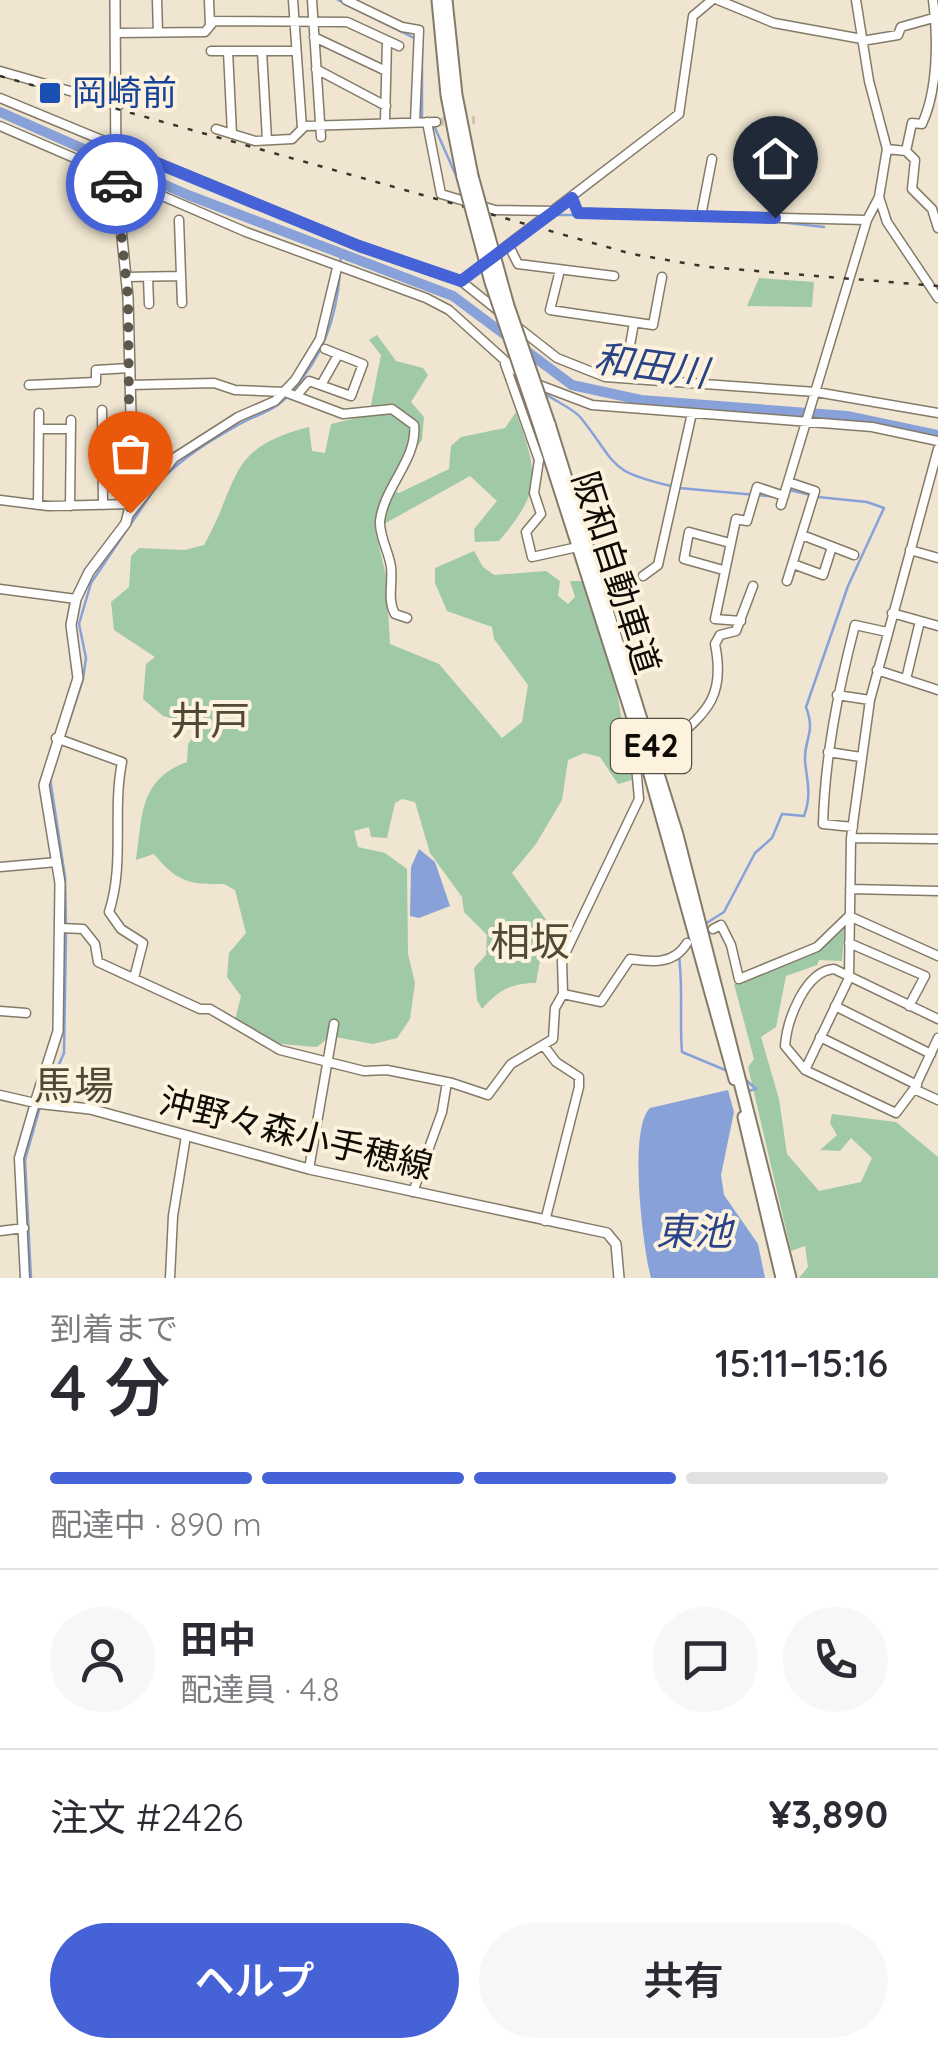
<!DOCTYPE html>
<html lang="ja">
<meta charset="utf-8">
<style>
body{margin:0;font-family:Quicksand,"Noto Sans JP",sans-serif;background:#f7f7f7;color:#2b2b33;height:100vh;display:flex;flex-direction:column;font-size:38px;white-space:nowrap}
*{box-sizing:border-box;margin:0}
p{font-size:32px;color:#7c7c81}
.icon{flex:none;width:55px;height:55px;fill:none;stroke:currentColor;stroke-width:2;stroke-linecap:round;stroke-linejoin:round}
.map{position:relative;height:1278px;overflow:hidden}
.drawer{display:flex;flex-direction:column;background:#fff;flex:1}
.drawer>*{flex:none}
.pin{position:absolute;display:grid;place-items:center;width:85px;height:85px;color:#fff;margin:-102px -42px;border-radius:50% 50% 50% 0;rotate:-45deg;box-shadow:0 0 10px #0007}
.pin .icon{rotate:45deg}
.courier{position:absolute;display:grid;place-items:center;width:100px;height:100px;margin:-50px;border:8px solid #4563d6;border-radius:50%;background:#fff;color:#222;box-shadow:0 2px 12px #0007}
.headline em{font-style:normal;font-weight:600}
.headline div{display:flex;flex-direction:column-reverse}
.headline{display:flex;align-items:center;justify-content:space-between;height:170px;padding:0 50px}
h1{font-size:65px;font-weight:600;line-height:75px}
.bar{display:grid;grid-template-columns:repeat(4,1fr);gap:15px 10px;align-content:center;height:120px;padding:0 50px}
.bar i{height:12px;border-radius:8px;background:#e1e1e2}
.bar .selected{background:#4563d6}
.bar p{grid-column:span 4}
.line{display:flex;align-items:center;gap:25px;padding:0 50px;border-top:2px solid #e1e1e2}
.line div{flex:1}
.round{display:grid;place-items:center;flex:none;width:105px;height:105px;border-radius:52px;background:#f7f7f7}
.button{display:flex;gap:20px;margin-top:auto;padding:20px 50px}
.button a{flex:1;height:115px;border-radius:60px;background:#4563d6;color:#fff;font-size:40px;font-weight:600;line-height:115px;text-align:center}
.button a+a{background:#f7f7f7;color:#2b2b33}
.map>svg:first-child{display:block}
.green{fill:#a0c9a8}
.water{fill:#88a1d9}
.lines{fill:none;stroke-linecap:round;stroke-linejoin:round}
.stream{stroke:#88a1d9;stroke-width:2.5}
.river{stroke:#88a1d9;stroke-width:10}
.minor-tunnel{stroke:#cdc4b2;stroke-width:8;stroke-dasharray:8 4;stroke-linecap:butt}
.minor-casing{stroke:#847a68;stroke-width:11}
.major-casing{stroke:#847a68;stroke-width:12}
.highway-casing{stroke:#847a68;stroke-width:15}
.minor{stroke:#fff;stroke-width:8}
.major{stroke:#fff;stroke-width:9}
.highway{stroke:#fff;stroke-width:11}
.rail{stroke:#38342a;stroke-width:2.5;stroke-dasharray:5 10;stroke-linecap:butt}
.minor-bridge-casing{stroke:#847a68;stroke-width:11;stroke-linecap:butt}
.highway-bridge-casing{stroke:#847a68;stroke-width:15;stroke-linecap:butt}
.minor-bridge{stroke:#fff;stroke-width:8}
.highway-bridge{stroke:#fff;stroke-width:11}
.done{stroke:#5d584c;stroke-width:10;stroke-dasharray:0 18}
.route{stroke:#4563d6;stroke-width:12}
.transit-dot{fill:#1a4fb4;stroke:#fdf2dd;stroke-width:4}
.labels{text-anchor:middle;stroke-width:8;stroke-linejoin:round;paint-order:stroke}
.shield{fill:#fdf2dd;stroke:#565146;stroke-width:2.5}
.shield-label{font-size:32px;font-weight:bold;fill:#0f0c05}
.transit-label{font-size:35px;fill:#164399;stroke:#fdf2dd;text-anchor:start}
.street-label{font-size:35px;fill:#0f0c05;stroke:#fdf2dd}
.water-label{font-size:38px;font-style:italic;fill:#294486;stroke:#fdf2dd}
.quarter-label{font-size:40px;fill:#514836;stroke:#fdf2dd}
</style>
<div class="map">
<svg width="938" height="1278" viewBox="0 0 938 1278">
<rect width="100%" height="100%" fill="#efe5d0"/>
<path class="green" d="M759,278L814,282L812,307L747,306Z
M377,335L396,361L423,368L428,375L411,402L424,417L422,440L386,487L399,493L449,469L451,446L461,437L505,428L516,412C538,475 543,489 499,541L475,542L474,529L497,501L470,476L375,529L386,576L390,644L439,664L502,738L522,722L528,685L494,639L492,627L447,611L435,583V568L474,551L483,567L494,575L546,571L560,581L558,596L568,604L575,597L570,581H585L615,680L632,780L618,784L600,757L584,753L568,760L562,800L536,844L512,873L558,936L542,949L536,983C512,983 498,990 482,1009L477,1000L474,968L486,955L487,935L464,912L462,897L430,853L415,802L402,799L395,803L387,838L371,837L369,827L354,831L358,847L385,853L407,869L408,954L415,983L410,1019L397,1038L373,1044L330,1036L317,1047L281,1044L235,1020L241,996L227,977L229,953L246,933L235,890L224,884C190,885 177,882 154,854L136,860C143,817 138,780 187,762L188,744L201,726L163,716L143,699L146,664L155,657L114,630L111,602L129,587L131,556L139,548L185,550L204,545C241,479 226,448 309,427L312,451L325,453L331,424L369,415L381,355L369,340Z
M845,924L842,961L819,960L817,965L786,976L776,1027L761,1037L779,1099L787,1154L819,1191L861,1182L872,1158L851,1138L840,1151L820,1150L837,1135L830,1123L832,1114L896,1122L938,1157V1278H799L808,1267L805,1246L791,1251L748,1067L754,1059L734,984L820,949Z"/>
<path class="water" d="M419,849L435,862L450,906L419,918L410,916L411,867Z
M728,1090L734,1112L721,1175L724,1195L758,1244L765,1278H651C643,1249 628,1129 650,1108Z"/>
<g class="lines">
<path class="stream" d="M338,0L418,40
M422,46V118
M429,128H435L458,180
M511,214L543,215
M551,215H578
M771,221L824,227
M340,265L341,255
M291,392C323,357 336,319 340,273
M543,392C554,401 573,408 581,418C619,466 607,471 671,486
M161,480C183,457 210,441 238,425C255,415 272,412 286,398
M679,488L779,497
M789,490L811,495
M67,728L83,679L86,658L79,624L91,583L153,491
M50,778L65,877L66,924
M705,924L724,912L755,853L772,838L782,814L804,816C812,794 807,782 805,761C804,737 816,734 806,707L848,586L884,508L867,502L818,497
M691,935L678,949C684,985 679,1015 682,1052L730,1072
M746,1080L756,1089L748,1091
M43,1100L64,1053L66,932
M31,1278L25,1160L40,1107"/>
<path class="river" d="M0,112L188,195L453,296L572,385L641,400L847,416L938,435"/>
<path class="minor-tunnel" d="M436,122L475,120"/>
<g class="minor-casing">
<path id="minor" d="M157,0L158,33
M209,0L210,25
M293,0L302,128
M312,0L321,137
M346,0L402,27L419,30L415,122
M718,0L774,23L862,39
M856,0L869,81L887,149L879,197L887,222L938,298
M117,33L205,32L214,21L347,22L399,46
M314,37L386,71
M862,41L898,35L901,27L937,17
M211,51H293
M228,51L232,134
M262,51L267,140
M316,69L386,106
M0,71L119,105
M0,98L359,246L461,281L501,313
M385,122L387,41
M427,122L441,194L495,210L555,211
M0,126L246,232L426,298L449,310L522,376
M216,129L255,141L292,139L305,126L436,122
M887,149L906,151L915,160L912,189L932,209L938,228
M906,151L912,123L922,124C938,90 938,36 933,0
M572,198L578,213L867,220L879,197
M701,216L712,159
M179,220L182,303
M509,246L518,264L614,276
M560,270L550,310L653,325L662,277
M126,277L181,276
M148,277L149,304
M461,281L679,114L693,16L712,0
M515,325L557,358L605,377L816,392L938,413
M628,356L634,323
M505,364L539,460L534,493L541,514L526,532L532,557L573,548
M534,383L592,405L872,427L938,441
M29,385L96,382V370L129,368
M130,385L214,383L235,390L285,392L343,414L392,409L414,425C418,458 384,487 380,521C379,536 389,552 391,567C393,583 387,600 395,614L407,618
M321,385L338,355
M298,394L309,381L351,396L363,364L325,349
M102,410L103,505
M39,429H71
M103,439H131
M0,500L48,506L132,504
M38,505L39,413
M781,505L867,220
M70,506L71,420
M130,513L174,458L238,417L275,401L295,380L320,339L337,268
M802,535L854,555
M910,550L938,558
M793,564L823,575L832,547
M723,570L684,559L689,532L730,543
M643,576L658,565L692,413
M787,581L815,491L788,482
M0,589L76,599
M892,613L938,626
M741,621L715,619L736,519L747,521L757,487L784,496
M877,670L938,690
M906,679L920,621
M837,695L870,700
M56,738L122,762C112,812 125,863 109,912L121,929L143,943L134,978
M668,746C706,712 726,698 715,644L720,635L736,631L753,586
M828,752L861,757
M853,827L823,824C825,756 838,691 855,625L887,632
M851,838L938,839
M0,867L57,862
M850,889L938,891
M849,916L938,956
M60,928L83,929L95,944L98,962L200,1009H210L280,1050L364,1071L387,1070L452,1083L488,1095L511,1064L553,1039L555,1008L563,994L562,960L639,799L635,755
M713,929L721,925L731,945L739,979L817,947L849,916
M849,943L925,976L909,1006
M563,994L601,1002L630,959C652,962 674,965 687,943
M835,1006L931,1054
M0,1011L26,1013
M938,1019L834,969C805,971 787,1020 785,1046L805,1070L896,1113L914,1089L938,1100
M820,1037L917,1085
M544,1046L556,1062L579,1077V1087L545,1221
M805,1070L849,978L851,838L870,700L938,449
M916,1085L938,1038
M0,1095L35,1103L19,1158L25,1278
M309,1169L334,1024
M413,1192L442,1112L447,1082
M0,1231L24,1228
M170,1278L173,1216L186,1136"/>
</g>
<g class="major-casing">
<path id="major" d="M115,0L116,179L128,297L133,494L126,523L89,572L76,599L71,625L78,678L44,785L60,883L58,1031L35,1103L90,1109L309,1169L607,1233L616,1244L619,1278"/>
</g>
<g class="highway-casing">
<path id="highway" d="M438,0L447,95L463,177
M446,0L456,95L472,176
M549,424L677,835L790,1278
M540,427L643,749L735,1079
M744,1117L782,1278"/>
</g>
<use href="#minor" class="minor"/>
<use href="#major" class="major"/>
<use href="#highway" class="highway"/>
<path class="rail" d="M0,76L632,254L708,267L938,286"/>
<g class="minor-bridge-casing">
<path id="minor-bridge" d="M635,755L668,746"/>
</g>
<g class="highway-bridge-casing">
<path id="highway-bridge" d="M472,176L508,306L549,424
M463,177L491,282L540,427"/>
</g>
<use href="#minor-bridge" class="minor-bridge"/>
<use href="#highway-bridge" class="highway-bridge"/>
</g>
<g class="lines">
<path class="done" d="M116,184L128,297L130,513"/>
<path class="route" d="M116,184L118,147L359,246L461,281L572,198L578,213L775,218"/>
</g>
<rect class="transit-dot" x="38" y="81" width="24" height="24" rx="5"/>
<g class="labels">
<rect class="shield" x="611" y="719" width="80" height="54" rx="8"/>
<g class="shield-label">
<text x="651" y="757">E42</text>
</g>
<g class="transit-label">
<text x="72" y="105">岡崎前</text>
</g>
<g class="street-label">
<text transform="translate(616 573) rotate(72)" y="12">阪和自動車道</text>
<text transform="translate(296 1134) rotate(14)" y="12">沖野々森小手穂線</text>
</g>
<g class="water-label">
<text transform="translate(651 366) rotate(8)" y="13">和田川</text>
<text x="694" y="1245">東池</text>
</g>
<g class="quarter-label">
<text x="210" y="735">井戸</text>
<text x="530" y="956">相坂</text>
<text x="74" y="1100">馬場</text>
</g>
</g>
</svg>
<div class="pin" style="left:130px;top:513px;background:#ea580c"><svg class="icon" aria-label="bag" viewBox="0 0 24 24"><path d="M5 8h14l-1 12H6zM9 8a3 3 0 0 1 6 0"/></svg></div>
<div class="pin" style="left:775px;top:218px;background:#1f2937"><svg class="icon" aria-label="home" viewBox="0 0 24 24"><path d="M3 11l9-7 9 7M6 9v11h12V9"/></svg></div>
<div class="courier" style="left:116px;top:184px"><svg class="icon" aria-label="car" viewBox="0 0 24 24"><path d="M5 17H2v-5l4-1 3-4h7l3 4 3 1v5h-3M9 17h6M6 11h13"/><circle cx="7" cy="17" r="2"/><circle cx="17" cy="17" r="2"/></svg></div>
</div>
<section class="drawer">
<div class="headline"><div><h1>4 分</h1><p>到着まで</p></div><em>15:11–15:16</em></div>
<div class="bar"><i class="selected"></i><i class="selected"></i><i class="selected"></i><i></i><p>配達中 · 890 m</p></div>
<div class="line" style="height:180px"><a class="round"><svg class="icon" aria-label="person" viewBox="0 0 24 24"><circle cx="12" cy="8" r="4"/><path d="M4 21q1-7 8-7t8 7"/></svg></a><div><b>田中</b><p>配達員 · 4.8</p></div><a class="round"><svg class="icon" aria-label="chat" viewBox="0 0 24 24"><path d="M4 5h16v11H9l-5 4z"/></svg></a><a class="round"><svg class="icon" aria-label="phone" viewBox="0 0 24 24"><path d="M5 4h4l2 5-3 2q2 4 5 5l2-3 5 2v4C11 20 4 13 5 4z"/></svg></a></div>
<div class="line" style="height:130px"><div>注文 #2426</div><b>¥3,890</b></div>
<div class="button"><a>ヘルプ</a><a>共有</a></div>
</section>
